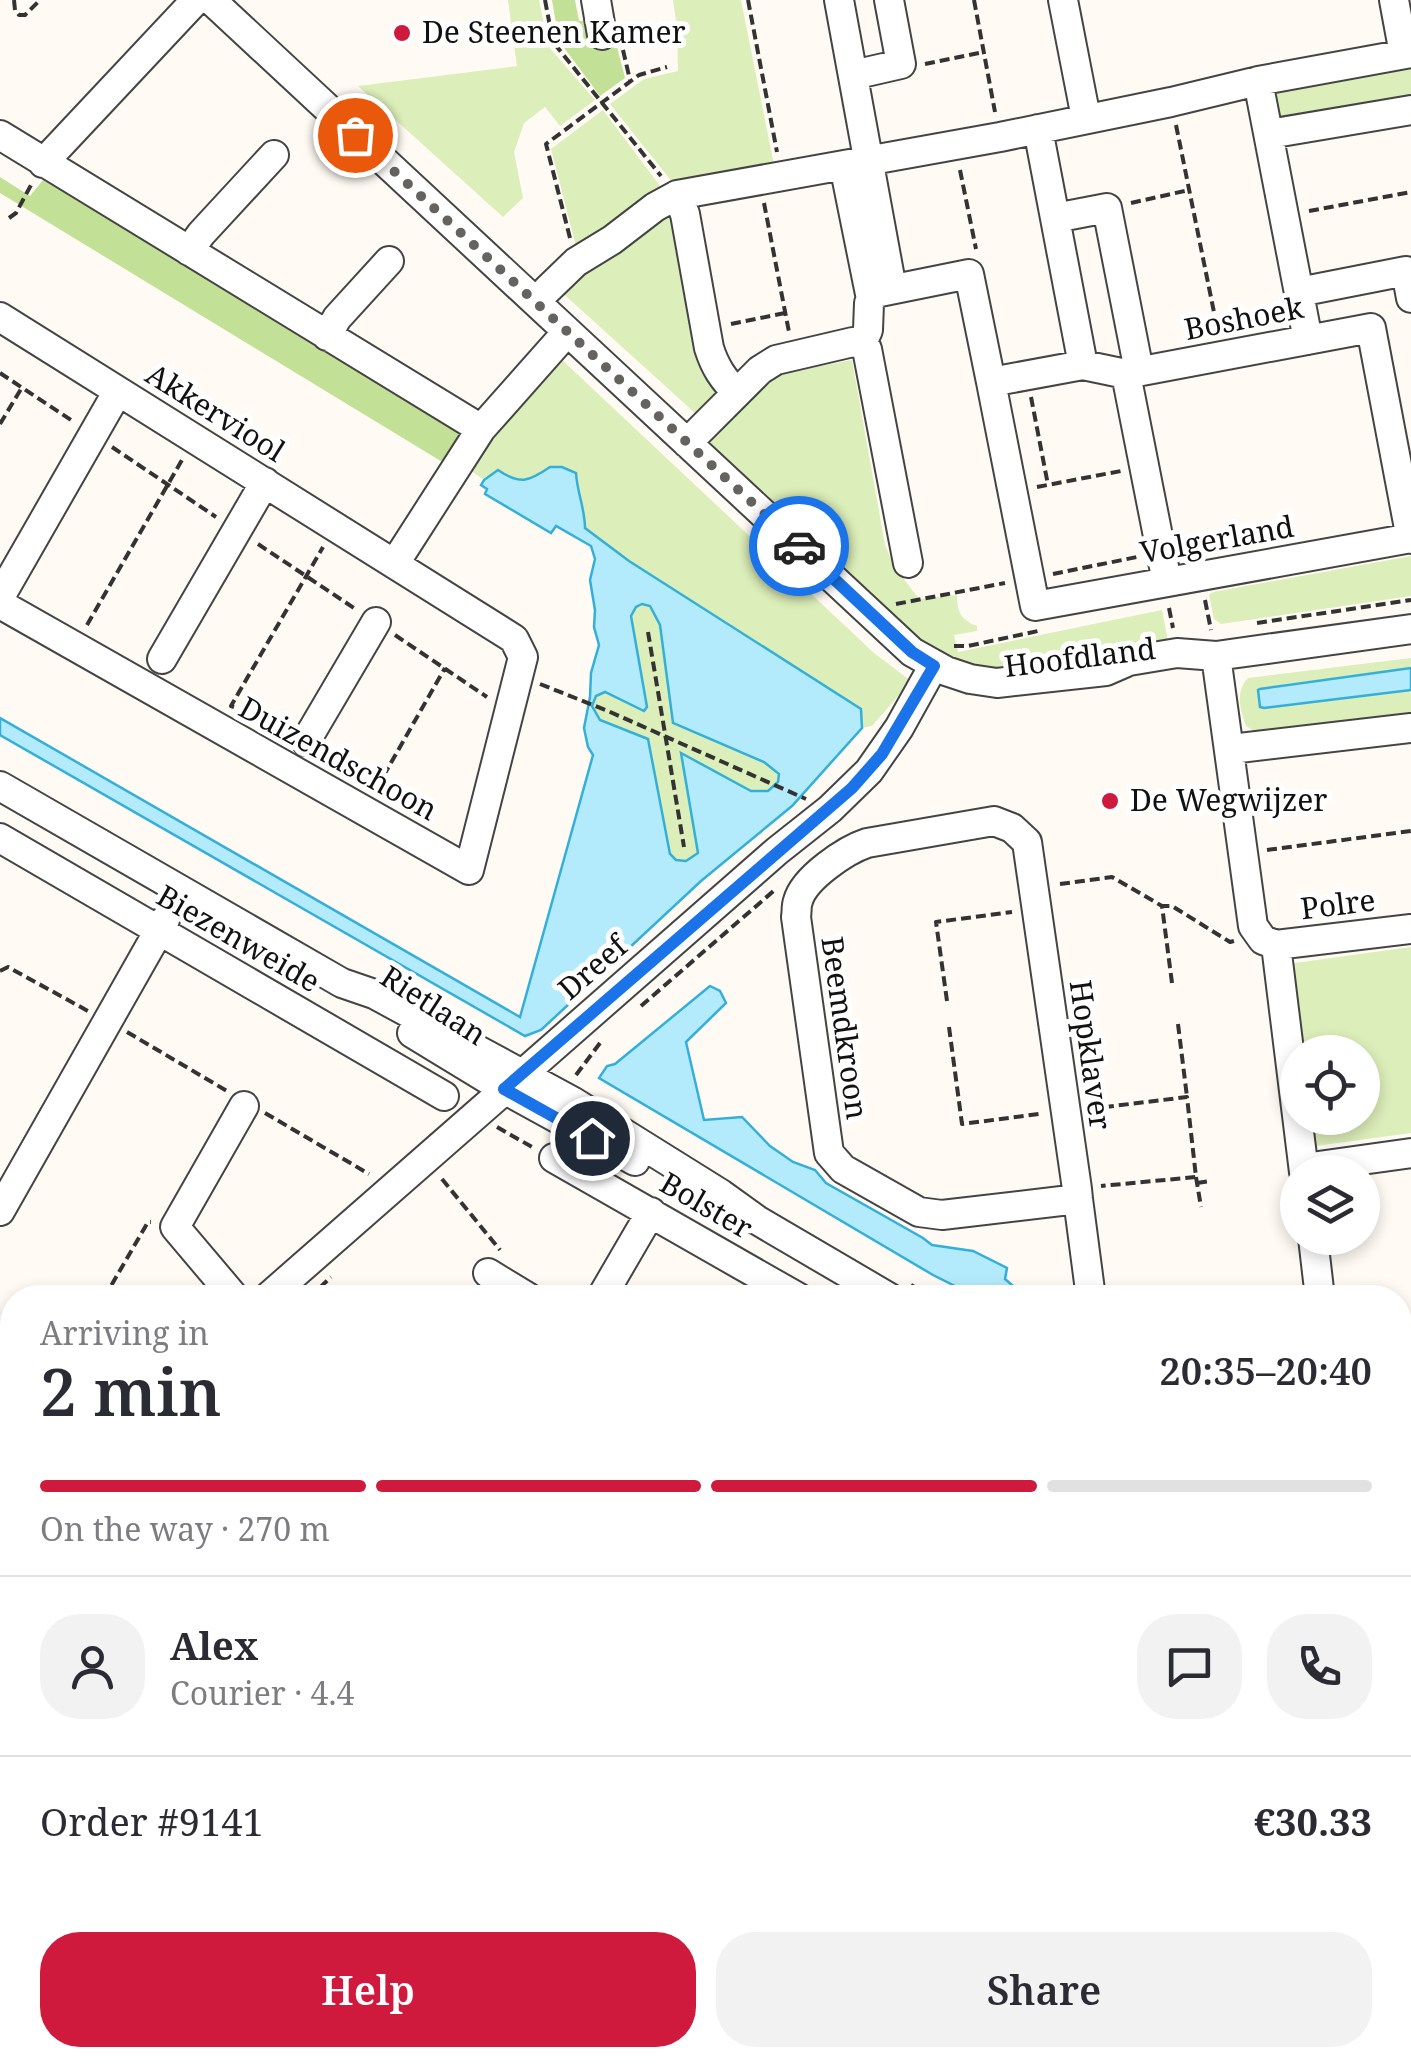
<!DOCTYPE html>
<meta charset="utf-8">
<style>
body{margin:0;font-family:"Noto Serif",serif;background:#f2f2f3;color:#2b2b33;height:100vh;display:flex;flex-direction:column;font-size:38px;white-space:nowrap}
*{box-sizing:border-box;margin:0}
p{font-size:32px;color:#7c7c81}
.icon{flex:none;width:55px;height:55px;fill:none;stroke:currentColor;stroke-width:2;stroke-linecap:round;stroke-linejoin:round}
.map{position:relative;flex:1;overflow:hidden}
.sheet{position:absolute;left:0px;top:1285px;width:1412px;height:782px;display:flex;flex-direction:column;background:#fff;border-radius:40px 40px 0 0;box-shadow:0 5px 15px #0003}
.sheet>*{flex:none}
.fabs{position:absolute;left:1280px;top:1035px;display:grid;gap:20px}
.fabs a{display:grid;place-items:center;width:100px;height:100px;border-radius:50%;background:#fff;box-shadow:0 5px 15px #0003;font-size:50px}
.pin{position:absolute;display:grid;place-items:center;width:85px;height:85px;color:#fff;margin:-42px;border:5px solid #fff;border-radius:50%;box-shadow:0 2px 10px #0007}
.courier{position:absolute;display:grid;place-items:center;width:100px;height:100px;margin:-50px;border:8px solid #1a73e8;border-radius:50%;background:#fff;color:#222;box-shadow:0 2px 12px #0007}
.head em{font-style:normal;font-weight:600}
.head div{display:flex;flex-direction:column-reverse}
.head{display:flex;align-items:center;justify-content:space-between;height:170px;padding:0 40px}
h1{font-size:65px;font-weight:600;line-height:75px}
.bar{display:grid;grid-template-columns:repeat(4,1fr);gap:15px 10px;align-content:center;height:120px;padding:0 40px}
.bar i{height:12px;border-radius:8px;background:#e1e1e2}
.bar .selected{background:#cf1a3d}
.bar p{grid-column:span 4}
.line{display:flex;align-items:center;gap:25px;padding:0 40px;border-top:2px solid #e1e1e2}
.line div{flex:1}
.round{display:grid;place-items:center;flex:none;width:105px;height:105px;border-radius:40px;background:#f2f2f3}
.primary-button{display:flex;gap:20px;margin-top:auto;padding:20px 40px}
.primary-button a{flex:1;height:115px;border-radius:40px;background:#cf1a3d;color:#fff;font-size:40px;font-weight:600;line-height:115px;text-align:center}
.primary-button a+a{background:#f2f2f3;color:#2b2b33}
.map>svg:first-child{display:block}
.green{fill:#dceeb9}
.forest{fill:#c2e197}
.water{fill:#b4ebfc;stroke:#34afda;stroke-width:2.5;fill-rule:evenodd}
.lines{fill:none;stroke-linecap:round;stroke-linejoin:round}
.minor-casing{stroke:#444;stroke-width:32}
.path{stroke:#333;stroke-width:4;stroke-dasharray:10 5;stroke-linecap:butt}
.minor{stroke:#fff;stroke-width:28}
.done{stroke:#646360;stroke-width:10;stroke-dasharray:0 18}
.route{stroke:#1a73e8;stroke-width:12}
.poi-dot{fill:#cf1a3d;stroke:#fff;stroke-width:4}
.labels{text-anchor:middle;stroke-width:10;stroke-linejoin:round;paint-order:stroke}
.poi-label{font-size:30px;fill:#111;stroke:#fff;text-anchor:start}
.street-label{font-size:30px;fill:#111;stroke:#fff}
</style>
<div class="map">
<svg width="1411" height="2066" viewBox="0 0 1411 2066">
<rect width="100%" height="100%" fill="#fffbf4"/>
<path class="green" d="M508,0H539L548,46L595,100L560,126L545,107L524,123L514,152L523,198L503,217L358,86L517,66Z
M673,0H741L775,170L677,188L610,104L644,79L678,71L677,27Z
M1411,58V96L1272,125L1264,88Z
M603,110L663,190L578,254L551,149Z
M669,205L722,391L695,413L557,288Z
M561,359L874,653L911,681L872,726L862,728L860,709L629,561L585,528C585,509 577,492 576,474L550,467C528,482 520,485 498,470L484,480L470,470L490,433Z
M852,360L885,545L894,566L919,599L957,595C957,612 961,620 977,626V631L954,635L958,652L1162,610L1169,647L1050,669L974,671L925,649L705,443L770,378L784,373Z
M1411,556V596L1221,624L1214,619L1209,595L1213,592Z
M642,604L650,605L660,625L673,723L764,762L779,774L778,782L768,792L751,791L698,853L686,861L676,860L670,854L592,706L596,696L605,692L643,711L647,707L630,616L636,607Z
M1411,658V668L1285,684L1258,690L1264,708L1411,690V712L1254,731L1246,726C1240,709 1235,692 1248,678Z
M1411,947V1133L1316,1146L1312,1118H1362V1052H1303L1292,965L1295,963Z
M0,1428H12V1489L0,1499Z
M12,1569V1602L7,1609L0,1627V1580Z
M50,2055H93L121,2066H78Z
M958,2055H1053L1065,2066H965Z"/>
<path class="forest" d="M552,0H575L579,21L590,20L596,47L616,43L625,78L600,96L559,41Z
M0,177L30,196L43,180L432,414L466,428L444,463L0,193Z"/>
<path class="water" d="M550,467H562L576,473C577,492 585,509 585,528L629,561L861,709L862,728L792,806L701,881L541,1030L525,1036L0,735V718L520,1017L593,755L588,747L584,728L590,697L591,673L599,645L594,627L595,610L590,580L595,559L591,546L556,526L551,533L485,494L487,489L481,485L484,480L498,470C520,485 528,482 550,467ZM642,604L650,606L660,625L673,723L764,762L779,774L778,782L768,791H751L681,753L698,853L686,861L676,860L670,854L648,739L600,720L592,706L596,696L605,692L644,711L647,707L631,616L636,607Z
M1411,668V690L1264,708L1260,707L1258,690L1260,689Z
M710,986L720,991L726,1003L686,1042L704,1120L742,1117L770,1146L793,1162L815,1170L826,1183L923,1238L932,1245L973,1251L1007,1268L1005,1279L1026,1297H977L933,1275L599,1078L607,1066L615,1064Z
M1400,1500C1411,1509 1411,1530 1411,1547L1400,1540Z
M0,2035L12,2040V2055H50L78,2066H37L0,2052Z"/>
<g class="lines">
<g class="minor-casing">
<path id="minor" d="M211,0L912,652L946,671L970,679L997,683L1106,671L1129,661L1177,653L1216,656L1411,629
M596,0L602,35
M839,0L892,289
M1063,0L1086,118
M1394,0L1404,54
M853,75L901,64L889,0
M1258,81L1308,340
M1038,129L1083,365
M1269,134L1411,110
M0,135L481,429L567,332
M43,163L196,0
M844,165L871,299
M677,195L685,214L709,348C715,367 723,379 737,393
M1055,218L1107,208L1139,371
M189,251L201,234L274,155
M547,290L576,262L612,240L655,207L677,195L1000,137L1171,102L1258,81L1411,53
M1299,292L1406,271L1411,298
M0,317L514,639L523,657L469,870L0,604
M327,336L337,318L389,261
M862,344L868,330L869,303L875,293L969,274L991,382L1083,365L1126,374
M991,382L1035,606L1411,538
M687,443L760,370L776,360L853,342L862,344L867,349L908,563
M395,563L481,429
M1167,582L1126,374L1371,328L1411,539
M0,597L118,391
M1216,656L1253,926L1263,940L1276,945L1411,929
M162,659L265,482
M306,741L376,622
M1231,749L1411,728
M0,786L342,983L374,994L572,1101L721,1194L757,1220L890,1298
M0,838L444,1096
M1276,945L1304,1172
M412,1033L504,1089L635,1161
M554,1158L799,1298
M1304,1168L1411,1153
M1078,1199L942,1215L919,1212L843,1169L829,1153L796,917C797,912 796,906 798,901C804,878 846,850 867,843L994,821L1012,828L1027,842L1077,1189L1078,1199L1091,1298
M0,1211L165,920
M1313,1238L1320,1298
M488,1273L529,1298
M235,1298L175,1227L244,1106
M267,1298L777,851L830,809L869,771L899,728L934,665
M601,1298L651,1212
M0,1417L12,1418
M1400,1471L1411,1470
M0,1529L12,1518
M1400,1590L1411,1596
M1400,1647L1411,1653
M0,1698L12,1704
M1400,1799L1411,1805
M1400,1852L1411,1833
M0,2007L12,2012
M124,2055L152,2066
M774,2055L798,2066
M1070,2055L1082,2066
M1118,2066L1125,2055"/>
</g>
<path class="path" d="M14,0L15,10L19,15H25L40,0
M545,0L553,42L661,176
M748,0L777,152
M974,0L995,112
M623,50L630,80
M925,64L984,52
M1176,125L1218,332
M960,170L976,249
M764,203L789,332
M1131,203L1189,190
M1309,211L1411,192
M9,218L16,213L31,185
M570,238L546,144L639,75L667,67
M731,324L785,313
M0,373L74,422
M1031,397L1048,485
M0,424L21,389
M112,447L216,517
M1037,487L1121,471
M258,544L354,608
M1053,574L1137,557
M1205,600L1211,630
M896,604L1005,583
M1169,608L1173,628
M1257,623L1411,600
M87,625L182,460
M648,632L684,847
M395,635L487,697
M954,646H968L1038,631
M540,684L608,711L806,799
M234,707L231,706L323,547
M376,789L445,668
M1267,850L1411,831
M1060,884L1112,877L1162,906
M0,971L8,967L88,1011
M1172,983L1162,906H1172L1230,942L1234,941
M947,1001L936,922L1012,912
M641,1006L777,888
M1178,1024L1187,1097
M949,1027L962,1124L1039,1114
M127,1032L227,1091
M576,1075L603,1039
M1089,1109L1187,1097L1196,1177L1101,1186
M265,1113L369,1174
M497,1127L532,1147
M1196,1177L1201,1207
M442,1179L500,1250
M1197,1183L1210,1181
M911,1285L933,1298
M104,1298L148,1222H151
M309,1298L331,1277
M0,1564L12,1553
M0,1649L7,1623L12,1615
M0,1656L12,1672
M0,1853L12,1859
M1400,1948L1411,1954
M953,2055L959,2066
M1289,2055L1309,2066
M494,2066L499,2055
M917,2066L918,2055"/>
<use href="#minor" class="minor"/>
</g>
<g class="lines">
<path class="done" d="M355,135L799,546"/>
<path class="route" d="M592,1138L504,1089L852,788L882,754L934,666L912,652L799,546"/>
</g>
<g class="poi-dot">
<circle cx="402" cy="33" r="10"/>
<circle cx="1110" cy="801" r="10"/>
</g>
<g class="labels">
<g class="poi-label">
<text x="422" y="43">De Steenen Kamer</text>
<text x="1130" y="811">De Wegwijzer</text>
</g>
<g class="street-label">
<text transform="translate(1244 319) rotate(-11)" y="10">Boshoek</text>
<text transform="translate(215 413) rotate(32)" y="10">Akkerviool</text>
<text transform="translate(1217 540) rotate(-10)" y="10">Volgerland</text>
<text transform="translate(1080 658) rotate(-7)" y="10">Hoofdland</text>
<text transform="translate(338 759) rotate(29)" y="10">Duizendschoon</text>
<text transform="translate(1338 905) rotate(-7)" y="10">Polre</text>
<text transform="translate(238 939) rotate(30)" y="10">Biezenweide</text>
<text transform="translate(593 968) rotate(-41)" y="10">Dreef</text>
<text transform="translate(433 1006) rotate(33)" y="10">Rietlaan</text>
<text transform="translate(844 1028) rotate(82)" y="10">Beemdkroon</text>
<text transform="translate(1090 1055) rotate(82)" y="10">Hopklaver</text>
<text transform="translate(706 1206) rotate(30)" y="10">Bolster</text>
</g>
</g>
</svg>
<div class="fabs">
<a><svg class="icon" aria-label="locate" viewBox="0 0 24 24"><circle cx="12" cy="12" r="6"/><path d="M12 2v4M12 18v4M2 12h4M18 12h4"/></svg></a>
<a><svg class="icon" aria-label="layers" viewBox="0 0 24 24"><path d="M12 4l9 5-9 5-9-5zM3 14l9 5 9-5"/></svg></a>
</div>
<div class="pin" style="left:355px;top:135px;background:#ea580c"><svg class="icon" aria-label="bag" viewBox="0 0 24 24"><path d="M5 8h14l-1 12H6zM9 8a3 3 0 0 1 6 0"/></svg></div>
<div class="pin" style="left:592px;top:1138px;background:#1f2937"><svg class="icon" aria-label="home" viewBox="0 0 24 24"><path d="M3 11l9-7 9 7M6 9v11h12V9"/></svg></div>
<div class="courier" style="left:799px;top:546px"><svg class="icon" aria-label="car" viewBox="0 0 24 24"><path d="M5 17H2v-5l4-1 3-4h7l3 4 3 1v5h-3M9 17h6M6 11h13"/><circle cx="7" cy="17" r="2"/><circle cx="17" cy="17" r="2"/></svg></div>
<section class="sheet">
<div class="head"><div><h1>2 min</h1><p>Arriving in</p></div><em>20:35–20:40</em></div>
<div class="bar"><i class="selected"></i><i class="selected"></i><i class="selected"></i><i></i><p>On the way · 270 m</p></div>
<div class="line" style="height:180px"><a class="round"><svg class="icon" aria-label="person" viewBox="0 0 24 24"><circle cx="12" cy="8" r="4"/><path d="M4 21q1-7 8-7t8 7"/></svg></a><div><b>Alex</b><p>Courier · 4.4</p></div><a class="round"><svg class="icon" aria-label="chat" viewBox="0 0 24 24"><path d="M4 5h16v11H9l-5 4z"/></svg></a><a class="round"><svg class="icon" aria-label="phone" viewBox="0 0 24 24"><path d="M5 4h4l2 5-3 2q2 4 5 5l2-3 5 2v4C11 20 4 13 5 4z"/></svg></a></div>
<div class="line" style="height:130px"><div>Order #9141</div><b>€30.33</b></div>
<div class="primary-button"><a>Help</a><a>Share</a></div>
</section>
</div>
